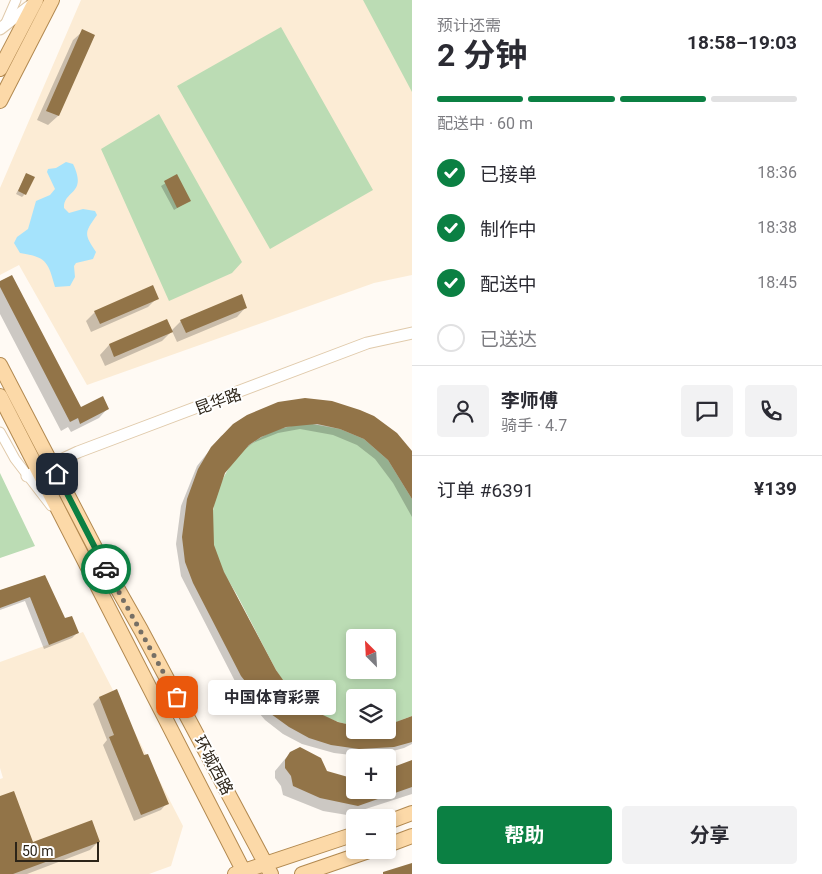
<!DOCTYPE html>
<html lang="zh">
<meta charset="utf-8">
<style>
body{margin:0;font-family:Roboto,"Noto Sans SC",sans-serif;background:#f2f2f3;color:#2b2b33;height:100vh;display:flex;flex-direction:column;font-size:19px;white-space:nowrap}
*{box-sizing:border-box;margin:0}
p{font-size:16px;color:#7c7c81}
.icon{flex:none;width:28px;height:28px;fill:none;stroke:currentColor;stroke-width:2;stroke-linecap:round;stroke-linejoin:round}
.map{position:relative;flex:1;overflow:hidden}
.details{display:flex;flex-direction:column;background:#fff;width:410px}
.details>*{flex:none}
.needle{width:32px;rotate:336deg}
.buttons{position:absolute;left:346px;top:629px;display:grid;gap:10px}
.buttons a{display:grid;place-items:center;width:50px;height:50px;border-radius:5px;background:#fff;box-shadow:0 2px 8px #0003;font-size:25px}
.scale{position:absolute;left:15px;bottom:12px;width:84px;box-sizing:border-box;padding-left:5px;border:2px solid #2c2418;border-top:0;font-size:14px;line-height:18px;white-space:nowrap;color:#2c2418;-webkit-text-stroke:4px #fff;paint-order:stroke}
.pin{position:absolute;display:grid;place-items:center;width:42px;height:42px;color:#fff;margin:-21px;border-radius:10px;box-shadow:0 2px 8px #0006}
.courier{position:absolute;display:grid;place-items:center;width:50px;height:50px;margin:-25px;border:4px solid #0b8043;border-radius:50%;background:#fff;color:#222;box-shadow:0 1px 6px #0007}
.bubble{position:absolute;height:35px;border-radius:5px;background:#fff;box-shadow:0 2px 8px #0003;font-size:16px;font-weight:700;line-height:35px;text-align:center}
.head em{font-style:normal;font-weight:700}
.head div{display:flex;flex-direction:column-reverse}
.head{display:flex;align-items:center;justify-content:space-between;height:85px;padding:0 25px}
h1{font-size:32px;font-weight:700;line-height:38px}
.bar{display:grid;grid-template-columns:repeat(4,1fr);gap:8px 5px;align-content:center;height:60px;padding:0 25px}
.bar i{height:6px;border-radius:4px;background:#e1e1e2}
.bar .current{background:#0b8043}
.bar p{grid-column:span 4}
.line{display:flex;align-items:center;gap:12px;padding:0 25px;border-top:1px solid #e1e1e2}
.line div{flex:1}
.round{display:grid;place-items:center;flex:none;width:52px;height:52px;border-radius:5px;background:#f2f2f3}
ol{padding:0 25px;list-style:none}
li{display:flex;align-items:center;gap:15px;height:55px}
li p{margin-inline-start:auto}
li .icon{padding:5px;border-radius:50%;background:#0b8043;color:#fff;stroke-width:4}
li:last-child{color:#7c7c81}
li i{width:28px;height:28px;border:2px solid #e1e1e2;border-radius:50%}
.button{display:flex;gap:10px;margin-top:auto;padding:10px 25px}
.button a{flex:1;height:58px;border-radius:5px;background:#0b8043;color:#fff;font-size:20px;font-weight:700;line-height:58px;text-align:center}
.button a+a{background:#f2f2f3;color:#2b2b33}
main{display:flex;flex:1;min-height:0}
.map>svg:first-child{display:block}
.built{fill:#fcecd5}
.green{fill:#bbdcb4;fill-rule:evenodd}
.water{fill:#a5e3fc}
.shadow{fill:#0003}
.building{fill:#927448}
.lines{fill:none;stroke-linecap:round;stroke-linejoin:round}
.minor-casing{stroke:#e0caab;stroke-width:11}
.tertiary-casing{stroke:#e0caab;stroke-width:13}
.primary-casing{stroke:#b28950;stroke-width:16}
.minor{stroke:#fff;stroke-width:9}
.tertiary{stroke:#fff;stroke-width:11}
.primary{stroke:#fcd9a8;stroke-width:14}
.done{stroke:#766f65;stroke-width:5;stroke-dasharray:0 9}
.route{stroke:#0b8043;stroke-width:6}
.labels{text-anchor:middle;stroke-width:4;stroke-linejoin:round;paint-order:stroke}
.street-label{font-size:16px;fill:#2c2418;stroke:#fff}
</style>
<main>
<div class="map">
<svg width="412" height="874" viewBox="0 0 412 874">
<rect width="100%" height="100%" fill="#fffaf4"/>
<path class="built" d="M81,0H412V275L374,283L87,385L19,265L0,275V188Z
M83,632L183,826L171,866L149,874H0V779L3,778L0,768V662Z"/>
<path class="green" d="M363,0H412V92Z
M281,27L373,190L270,249L177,86Z
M159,114L242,262L232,273L169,301L101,149Z
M307,423L340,429L364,439L388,460L412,499V716L388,725V698H355V726C320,720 294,700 276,670C263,645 250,620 237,595C228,580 218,564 214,547C205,507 224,458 260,438C274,429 290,426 307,423ZM355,638H388V670H355Z
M0,473L35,546L0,558Z"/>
<path class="water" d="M66,162L73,164C88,195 63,190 64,208L69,213L83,209L95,211L97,215C84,233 84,234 96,252L93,259L76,263L74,266L75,277L70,286L55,287C48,261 46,257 20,253L14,243L17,237L28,229L36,201L50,195L55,189L47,172L48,169L56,168Z"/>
<path class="shadow" d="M83,31L94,36L58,116L48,125L37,120L73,40Z
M26,175L25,194L22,197L16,194Z
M177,176L189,201L174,210L161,186Z
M0,282L80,408H108L99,418L71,432L68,427L61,431L0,314Z
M157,298L148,307L91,332L86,321L95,312Z
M246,307L237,317L177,342L172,331L162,341L105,366L100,355L109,345L167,320L171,331L181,321Z
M278,403L412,455V517L393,483L375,459L357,445L333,435L300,429L278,433L253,443L235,457L224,472L216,489L210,520L215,555L285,688L310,710L337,723L355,726V730H388V724L412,717V744L404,748L378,755H351L334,753L302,744L283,734L265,720L239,689L181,576L176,544L181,506L197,466L221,436Z
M45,576L64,620L77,633L72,638L44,649L25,601L0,610V592Z
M116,691L143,757L167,803L161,810L134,821L103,745L107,740L93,704L99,698Z
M290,753L326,772L355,780V790H388V770L412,762V794L347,815L323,811L283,795L281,786L275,778V771Z
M0,797L32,843L99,841L90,850L27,874H0Z"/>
<path class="building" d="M82,29L95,35L59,116L46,111Z
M26,173L35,177L26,195L18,191Z
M177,174L191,201L177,208L164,181Z
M12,275L81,407L103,396L109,409L80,424L78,418L70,422L0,287V281Z
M153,285L159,299L100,324L94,311Z
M242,294L247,308L186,333L180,320Z
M167,319L173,332L114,357L109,344Z
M305,398L332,401L360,410L374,416L397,433L412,451V499L388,460L364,439L340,429L317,424L286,427L261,437L249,445L225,473L213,509L214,545L224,572L276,670L293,694L310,709L338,722L355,726V730H388V725L412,716V742L394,747L359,749L331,745L309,738L289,727L271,714L241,676L193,583L185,562L182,537L187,499L198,469L211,447L233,424L247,415L278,402Z
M45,575L65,618L72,616L79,633L49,645L30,597L0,608V590Z
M117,689L144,755L148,754L169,804L141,815L109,737L114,735L99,697Z
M300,747L321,758L327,771L355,779V790H388V769L412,760V787L358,806L320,798L293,786L291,776L285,768V760L290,752Z
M14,791L33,842L92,820L100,842L13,874H0V796Z
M412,863V874H383V872Z"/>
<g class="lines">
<g class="minor-casing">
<path id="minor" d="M5,25L16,0
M0,432L15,459L51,506"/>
</g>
<g class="tertiary-casing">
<path id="tertiary" d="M0,29L31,5
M27,476L78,452L367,343L412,333"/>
</g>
<g class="primary-casing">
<path id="primary" d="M0,69L36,0
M0,101L52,0
M0,365L103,563L141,630L271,874
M0,396L245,874
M388,822L412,813
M388,845L412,836
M235,874L355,834
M302,874L372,850"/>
</g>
<use href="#minor" class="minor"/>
<use href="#tertiary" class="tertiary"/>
<use href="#primary" class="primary"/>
</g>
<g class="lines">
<path class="done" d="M106,569L177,697"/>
<path class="route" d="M57,474L106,569"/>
</g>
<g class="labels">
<g class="street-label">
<text transform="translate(218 401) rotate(-20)" y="6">昆华路</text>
<text transform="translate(214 765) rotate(62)" y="6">环城西路</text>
</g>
</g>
</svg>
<div class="buttons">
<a><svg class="needle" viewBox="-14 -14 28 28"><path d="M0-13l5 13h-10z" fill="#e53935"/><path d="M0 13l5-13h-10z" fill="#7c7c81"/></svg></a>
<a><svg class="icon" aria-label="layers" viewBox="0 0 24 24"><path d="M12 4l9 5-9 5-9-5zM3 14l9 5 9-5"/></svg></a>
<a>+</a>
<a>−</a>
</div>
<div class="scale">50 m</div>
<div class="pin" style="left:177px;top:697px;background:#ea580c"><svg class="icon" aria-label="bag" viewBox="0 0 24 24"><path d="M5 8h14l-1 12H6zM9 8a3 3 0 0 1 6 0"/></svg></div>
<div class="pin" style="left:57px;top:474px;background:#1f2937"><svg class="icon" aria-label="home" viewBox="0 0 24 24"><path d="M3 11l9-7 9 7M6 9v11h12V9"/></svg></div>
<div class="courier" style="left:106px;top:569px"><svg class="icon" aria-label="car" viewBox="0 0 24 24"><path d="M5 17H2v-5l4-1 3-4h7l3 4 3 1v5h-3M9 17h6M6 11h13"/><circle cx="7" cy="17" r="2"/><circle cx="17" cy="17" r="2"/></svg></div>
<div class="bubble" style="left:208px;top:680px;width:128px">中国体育彩票</div>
</div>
<section class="details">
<div class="head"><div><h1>2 分钟</h1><p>预计还需</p></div><em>18:58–19:03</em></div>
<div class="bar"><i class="current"></i><i class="current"></i><i class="current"></i><i></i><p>配送中 · 60 m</p></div>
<ol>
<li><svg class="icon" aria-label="check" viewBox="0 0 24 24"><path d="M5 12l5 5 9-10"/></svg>已接单<p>18:36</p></li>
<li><svg class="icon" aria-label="check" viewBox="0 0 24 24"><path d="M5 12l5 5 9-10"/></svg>制作中<p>18:38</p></li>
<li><svg class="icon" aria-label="check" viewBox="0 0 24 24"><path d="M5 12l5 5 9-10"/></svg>配送中<p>18:45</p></li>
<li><i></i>已送达</li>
</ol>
<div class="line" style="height:90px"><a class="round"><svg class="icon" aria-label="person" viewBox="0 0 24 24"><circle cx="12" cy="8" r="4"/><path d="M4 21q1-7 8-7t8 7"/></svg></a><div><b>李师傅</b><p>骑手 · 4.7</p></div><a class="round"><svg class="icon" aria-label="chat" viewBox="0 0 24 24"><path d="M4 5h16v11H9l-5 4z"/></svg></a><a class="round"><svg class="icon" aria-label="phone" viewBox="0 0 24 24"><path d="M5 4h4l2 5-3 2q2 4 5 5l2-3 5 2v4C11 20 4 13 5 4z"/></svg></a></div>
<div class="line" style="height:65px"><div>订单 #6391</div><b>¥139</b></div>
<div class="button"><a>帮助</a><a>分享</a></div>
</section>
</main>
